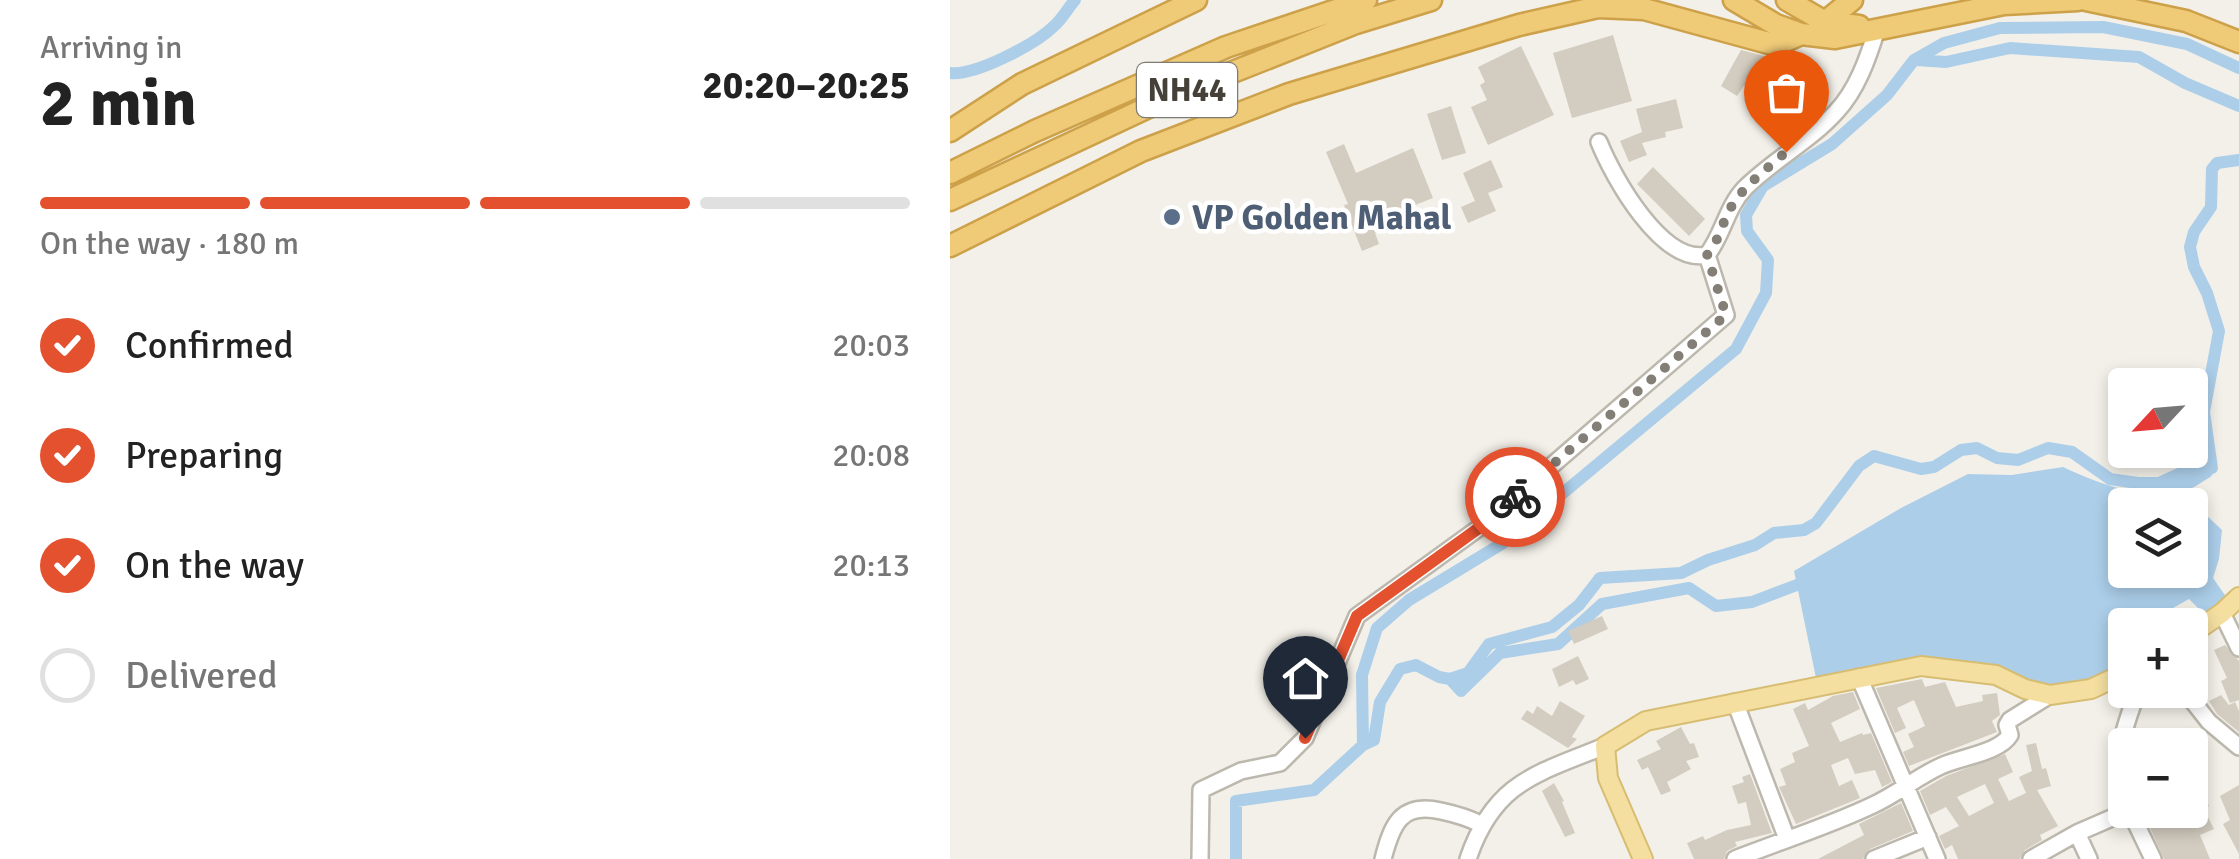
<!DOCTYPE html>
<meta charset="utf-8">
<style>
body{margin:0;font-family:Signika,sans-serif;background:#f2f2f2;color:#222;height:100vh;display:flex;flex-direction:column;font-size:38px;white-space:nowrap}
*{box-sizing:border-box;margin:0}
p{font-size:32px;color:#767676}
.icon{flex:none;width:55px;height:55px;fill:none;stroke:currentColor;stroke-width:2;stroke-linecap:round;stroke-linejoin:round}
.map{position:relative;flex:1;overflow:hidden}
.sheet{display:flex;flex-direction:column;background:#fff;width:950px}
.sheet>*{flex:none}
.needle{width:65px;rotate:244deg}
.tools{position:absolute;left:1158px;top:368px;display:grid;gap:20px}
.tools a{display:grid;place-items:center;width:100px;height:100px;border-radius:10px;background:#fff;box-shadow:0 5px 15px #0003;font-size:50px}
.pin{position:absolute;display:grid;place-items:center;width:85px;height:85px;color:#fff;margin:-102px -42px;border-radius:50% 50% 50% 0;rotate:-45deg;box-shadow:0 0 10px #0007}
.pin .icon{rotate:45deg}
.courier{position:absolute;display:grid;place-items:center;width:100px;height:100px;margin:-50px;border:8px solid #e4512f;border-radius:50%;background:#fff;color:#222;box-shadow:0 2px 12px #0007}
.head em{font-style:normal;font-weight:700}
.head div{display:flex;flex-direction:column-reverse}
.head{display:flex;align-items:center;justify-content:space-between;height:170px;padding:0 40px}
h1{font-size:65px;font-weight:700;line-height:75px}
.bar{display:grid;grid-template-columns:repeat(4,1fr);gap:15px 10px;align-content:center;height:120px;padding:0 40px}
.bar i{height:12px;border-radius:8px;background:#e0e0e0}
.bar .selected{background:#e4512f}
.bar p{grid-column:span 4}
ol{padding:0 40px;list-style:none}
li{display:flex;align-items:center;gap:30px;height:110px}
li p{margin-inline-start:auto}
li .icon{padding:10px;border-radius:50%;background:#e4512f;color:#fff;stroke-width:4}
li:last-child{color:#767676}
li i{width:55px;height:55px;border:5px solid #e0e0e0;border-radius:50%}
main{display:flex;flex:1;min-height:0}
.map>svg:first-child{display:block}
.water{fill:#accee9;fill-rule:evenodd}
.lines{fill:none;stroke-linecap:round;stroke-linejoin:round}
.canal{stroke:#accee9;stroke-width:12}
.building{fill:#d3ccc0;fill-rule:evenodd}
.minor-casing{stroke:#bdb8ad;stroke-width:20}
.major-casing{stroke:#d7bd72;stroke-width:22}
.highway-casing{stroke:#cda149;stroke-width:25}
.minor{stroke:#fff;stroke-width:15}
.major{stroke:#f4dfa1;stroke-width:18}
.highway{stroke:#efcb78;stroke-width:20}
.done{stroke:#837e76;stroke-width:10;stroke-dasharray:0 18}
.route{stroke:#e4512f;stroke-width:12}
.service-dot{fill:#5c6f8a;stroke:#fff;stroke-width:4}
.labels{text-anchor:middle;stroke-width:9;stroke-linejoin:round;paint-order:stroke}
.shield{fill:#fff;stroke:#7e7a74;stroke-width:2.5}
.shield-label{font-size:32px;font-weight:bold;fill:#464138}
.service-label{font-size:35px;font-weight:bold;fill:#4e5e75;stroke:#fff;text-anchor:start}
</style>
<main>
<section class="sheet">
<div class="head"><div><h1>2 min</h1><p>Arriving in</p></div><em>20:20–20:25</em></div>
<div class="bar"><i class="selected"></i><i class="selected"></i><i class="selected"></i><i></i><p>On the way · 180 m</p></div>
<ol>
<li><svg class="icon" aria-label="check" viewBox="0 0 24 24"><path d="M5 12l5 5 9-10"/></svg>Confirmed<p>20:03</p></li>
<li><svg class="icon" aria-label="check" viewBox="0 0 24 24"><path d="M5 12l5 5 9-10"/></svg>Preparing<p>20:08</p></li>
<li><svg class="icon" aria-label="check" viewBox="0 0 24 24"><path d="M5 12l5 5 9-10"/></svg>On the way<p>20:13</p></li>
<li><i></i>Delivered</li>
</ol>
</section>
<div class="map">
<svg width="1289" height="859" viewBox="0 0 1289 859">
<rect width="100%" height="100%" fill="#f3f0e9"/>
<path class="water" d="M1113,467C1161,489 1181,494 1235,495L1272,530L1269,559L1263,578L1277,598L1255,615L1239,599L1209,616L1213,625H1175V667L1129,685L1100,689L967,660L866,678L844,571L951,508L1018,474L1062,475ZM1175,505H1240V570H1175Z"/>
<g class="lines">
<path class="canal" d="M966,60L996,62L1060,48L1189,57L1235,83L1289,106
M0,73C25,76 86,44 104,26C112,19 118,8 125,0
M1200,505L1199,495L1241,482L1257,472
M500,679L511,691L550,653L608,644L652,604L739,588L766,606L802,602L860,580
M413,745L424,740L430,702L450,669L466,665L489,677L500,679L518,673L539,644L602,627L629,605L650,578L731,573L758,560L805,545L824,533L854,530L866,523L909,466L924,456L971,469L984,467L1011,450L1027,448L1047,458L1068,460L1098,448L1122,452L1160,479L1188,483H1209L1231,473L1262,468L1254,412L1269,331L1257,293L1244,267L1240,247L1244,232L1261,207L1262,169L1267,163L1289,160
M286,859V801L364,790L413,745L412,675L427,628L459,600L553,543L786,349L816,293L818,260L797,231L796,215L813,186L882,144L937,95L964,60L994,43L1050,28L1153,27L1237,44L1289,68"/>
</g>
<path class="building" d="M663,35L682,101L622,118L603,53Z
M571,46L604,115L538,145L521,107L537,100L530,85L535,82L528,67Z
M791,50L814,56L787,96L771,86Z
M726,99L733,128L715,132L716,137L692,143L697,155L679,162L670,141L692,132L686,109Z
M501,106L516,153L492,160L477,114Z
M394,144L406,173L463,148L483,198L429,219L434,229L425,233L429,244L412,251L394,205L398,204L376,152Z
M541,160L553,187L538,193L546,211L518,223L511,207L525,201L513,173Z
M703,167L755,219L739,236L687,184Z
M652,616L658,629L624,644L618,631Z
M1275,645L1289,661V700L1280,703L1271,681L1277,678L1264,650Z
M628,656L639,679L626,685L623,680L609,687L602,669Z
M972,679L975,687L995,682L1006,707L1033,701L1032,695L1047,693L1050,715L1042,721L1047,732L959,766L953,752L964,747L958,734L975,726L964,700L947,708L956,728L945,733L926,688Z
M903,692L910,709L881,723L890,742L912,733L913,735L921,733L942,782L932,787L925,770L905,774L898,758L881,765L889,786L902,780L910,798L846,824L829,787L836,785L830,769L845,762L842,753L859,746L843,709L855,703L858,710L883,696Z
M1271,695L1279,705L1285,702L1289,711V732L1267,714L1259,701Z
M610,701L635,716L622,737L627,739L618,748L571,719L577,710L583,714L587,706L602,716Z
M731,727L740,744L744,743L749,757L736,761L741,769L717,782L721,791L711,795L698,767L692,770L687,760L711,749L706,741Z
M1086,743L1092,769L1096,768L1101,786L1087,790L1108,826L1090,835L1092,840L1075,850L1070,859H1008L1002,845L995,849L989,836L1009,826L996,807L980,815L970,791L996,776L1055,754L1063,772L1048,779L1059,801L1076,793L1069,777L1082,771L1076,745ZM1035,784L1044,803L1019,816L1007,797Z
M800,774L822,833L785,842L787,846L777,851L774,859H744L737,843L753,836L755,840L777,830L801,825L796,802L788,804L782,786L794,782L792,777Z
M1247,782L1259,806L1254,809L1264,829L1250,835L1260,859H1214L1192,810H1240V785Z
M604,783L614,801L612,802L625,833L615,837L592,791Z
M1289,785V854L1273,824L1280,820L1270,796Z
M951,803L963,831L920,849L913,859H868L914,835L909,824Z"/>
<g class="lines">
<g class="minor-casing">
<path id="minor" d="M649,142C663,177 712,265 757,255C773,235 776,208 795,188C823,160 860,141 886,112C907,90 918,58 927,29
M1272,613L1289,648
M909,677L987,859
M1234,690L1259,722L1289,747
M785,702L837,839
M1175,798C1160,762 1175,726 1188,690
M1180,811L1203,859
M250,859L251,790L291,771L330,763L355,738L407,616L533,525L776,315L757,255
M433,859C442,824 451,802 491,811C505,814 517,817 530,824
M518,859C544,782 586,774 655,746
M785,859C831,841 879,826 923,805C947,794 967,777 991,766C1010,757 1049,753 1060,735L1057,725L1060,720L1100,695
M924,859L978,837
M1081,859L1127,833
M1139,859L1127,833L1180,810"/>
</g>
<g class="major-casing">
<path id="major" d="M1240,635L1272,613L1289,597
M693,859L658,778L655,746L696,721L971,666L1046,675L1075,689L1100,695L1141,689L1175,673"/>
</g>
<g class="highway-casing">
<path id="highway" d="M784,0L826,25L851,34L885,38L1054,4L1128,0
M837,0L875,22L909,26
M1136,0L1236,21L1289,42
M875,22L902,0
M0,131L72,84L246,0
M0,173L85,131L276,47L416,0
M0,200L220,97L406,23L481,0
M0,246L191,151L339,94L569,25L648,7L694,9L826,45L851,34"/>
</g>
<use href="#minor" class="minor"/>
<use href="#major" class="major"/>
<use href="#highway" class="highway"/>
</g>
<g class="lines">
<path class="done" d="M565,497L776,315L757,255C770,240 772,221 783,204C797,183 818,168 836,152"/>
<path class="route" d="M355,738L407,616L533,525L565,497"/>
</g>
<circle class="service-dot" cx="222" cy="217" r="10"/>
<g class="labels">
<rect class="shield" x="187" y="63" width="100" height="54" rx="8"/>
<g class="shield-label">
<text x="237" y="101">NH44</text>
</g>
<g class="service-label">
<text x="242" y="229">VP Golden Mahal</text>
</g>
</g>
</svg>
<div class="tools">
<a><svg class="needle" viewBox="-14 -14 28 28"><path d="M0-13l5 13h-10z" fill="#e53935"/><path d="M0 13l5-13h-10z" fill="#767676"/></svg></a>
<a><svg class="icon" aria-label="layers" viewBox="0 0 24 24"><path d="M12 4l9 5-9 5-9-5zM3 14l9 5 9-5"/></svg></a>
<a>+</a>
<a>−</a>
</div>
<div class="pin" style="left:836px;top:152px;background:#ea580c"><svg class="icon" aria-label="bag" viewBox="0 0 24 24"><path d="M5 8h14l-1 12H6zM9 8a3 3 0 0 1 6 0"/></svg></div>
<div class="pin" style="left:355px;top:738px;background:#1f2937"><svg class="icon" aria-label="home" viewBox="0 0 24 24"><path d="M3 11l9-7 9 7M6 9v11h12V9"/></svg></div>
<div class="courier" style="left:565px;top:497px"><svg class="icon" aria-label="bike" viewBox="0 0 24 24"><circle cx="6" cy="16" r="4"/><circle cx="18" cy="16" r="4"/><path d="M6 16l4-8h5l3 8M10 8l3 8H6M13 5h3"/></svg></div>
</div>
</main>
